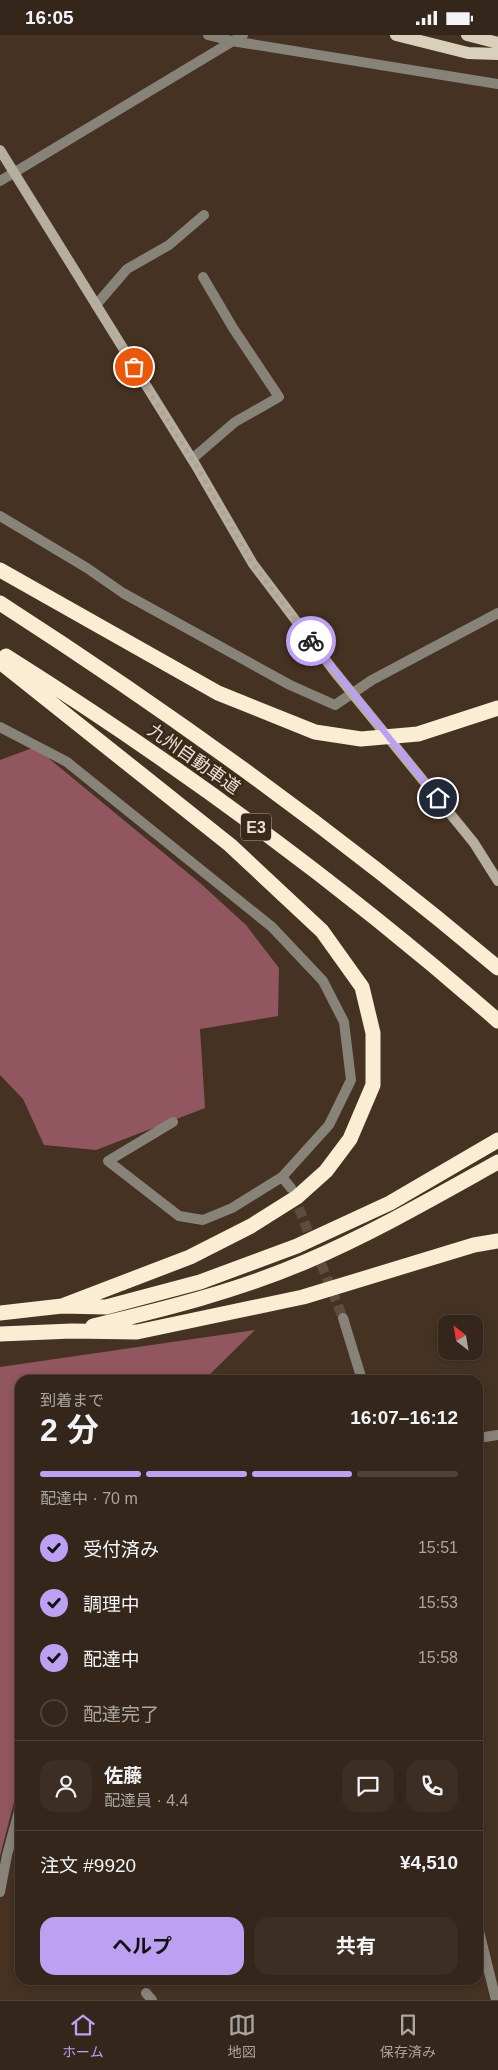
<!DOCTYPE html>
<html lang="ja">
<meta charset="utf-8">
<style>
body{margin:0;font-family:Arial,"Noto Sans JP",sans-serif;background:#3c2e23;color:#f1f3f6;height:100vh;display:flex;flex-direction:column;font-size:19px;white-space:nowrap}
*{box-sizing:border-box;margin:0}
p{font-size:16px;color:#a9a5a2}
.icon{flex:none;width:28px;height:28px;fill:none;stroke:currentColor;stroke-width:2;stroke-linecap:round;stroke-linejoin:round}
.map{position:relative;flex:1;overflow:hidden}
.sheet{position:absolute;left:15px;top:1340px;width:468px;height:610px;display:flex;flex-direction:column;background:#34261a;border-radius:15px;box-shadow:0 2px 8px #0003,0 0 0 1px #4e4339}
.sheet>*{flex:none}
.needle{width:32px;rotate:329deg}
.controls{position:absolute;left:438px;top:1280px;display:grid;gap:10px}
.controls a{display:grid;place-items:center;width:45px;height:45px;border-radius:10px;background:#34261a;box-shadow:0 2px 8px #0003,0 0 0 1px #4e4339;font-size:25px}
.pin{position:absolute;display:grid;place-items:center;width:42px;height:42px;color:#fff;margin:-21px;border:2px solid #fff;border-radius:50%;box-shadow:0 1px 5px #0007}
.courier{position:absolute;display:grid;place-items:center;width:50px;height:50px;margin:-25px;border:4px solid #bca0f2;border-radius:50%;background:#fff;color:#222;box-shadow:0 1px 6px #0007}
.head em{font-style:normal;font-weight:700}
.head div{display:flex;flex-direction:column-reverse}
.head{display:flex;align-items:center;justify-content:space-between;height:85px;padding:0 25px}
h1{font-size:32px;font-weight:700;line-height:38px}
.bar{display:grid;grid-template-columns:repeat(4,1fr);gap:8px 5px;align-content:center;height:60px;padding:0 25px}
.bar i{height:6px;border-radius:4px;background:#4e4339}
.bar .on{background:#bca0f2}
.bar p{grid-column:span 4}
.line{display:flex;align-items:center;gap:12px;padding:0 25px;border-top:1px solid #4e4339}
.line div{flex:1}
.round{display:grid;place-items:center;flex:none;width:52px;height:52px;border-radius:15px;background:#3c2e23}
ol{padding:0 25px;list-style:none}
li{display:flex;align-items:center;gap:15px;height:55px}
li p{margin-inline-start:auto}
li .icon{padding:5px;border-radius:50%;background:#bca0f2;color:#111;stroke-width:4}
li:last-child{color:#a9a5a2}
li i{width:28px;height:28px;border:2px solid #4e4339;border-radius:50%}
.button{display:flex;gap:10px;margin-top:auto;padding:10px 25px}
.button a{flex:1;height:58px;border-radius:15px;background:#bca0f2;color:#111;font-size:20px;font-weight:700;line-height:58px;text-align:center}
.button a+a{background:#3c2e23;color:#f1f3f6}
.status{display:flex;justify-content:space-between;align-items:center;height:35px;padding:0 25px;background:#34261a;direction:ltr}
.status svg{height:14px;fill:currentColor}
.tabs{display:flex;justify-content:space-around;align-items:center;height:70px;border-top:1px solid #4e4339;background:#34261a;font-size:14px;color:#a9a5a2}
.tabs a{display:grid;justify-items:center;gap:2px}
.tabs .on{color:#bca0f2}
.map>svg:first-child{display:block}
.forest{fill:#915660}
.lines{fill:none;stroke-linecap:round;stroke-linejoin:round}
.minor-tunnel{stroke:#5e4c3e;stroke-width:10;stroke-dasharray:10 5;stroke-linecap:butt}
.minor{stroke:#888379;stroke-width:10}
.secondary{stroke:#b6ae9e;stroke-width:10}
.primary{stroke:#d9cfba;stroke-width:12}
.motorway{stroke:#faedd4;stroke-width:15}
.done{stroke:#b1a297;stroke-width:5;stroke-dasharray:0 9}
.route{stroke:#bca0f2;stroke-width:6}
.labels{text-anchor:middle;stroke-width:5;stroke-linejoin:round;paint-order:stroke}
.shield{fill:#3a2819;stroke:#b6a89d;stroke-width:1}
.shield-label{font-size:16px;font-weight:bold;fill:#ebdfd5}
.street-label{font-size:18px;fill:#ebdfd5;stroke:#3a2819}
</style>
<div class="status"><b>16:05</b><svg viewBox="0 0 49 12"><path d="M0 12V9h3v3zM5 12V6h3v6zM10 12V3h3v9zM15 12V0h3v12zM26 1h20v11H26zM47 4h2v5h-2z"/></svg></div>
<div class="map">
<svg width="498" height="1965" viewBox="0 0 498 1965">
<rect width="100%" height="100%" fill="#453223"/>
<path class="forest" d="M35,712L200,848L246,890L279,933L278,981L200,994L205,1073L96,1115L44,1110L23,1064L0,1040V725Z
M255,1295L204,1345H20V1432L15,1443L20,1453V1744L0,1821V1332Z"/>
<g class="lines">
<path class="minor-tunnel" d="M293,1159L343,1283"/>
<path class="minor" d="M208,0L232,6L498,49
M0,146L243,0
M96,270L127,234L169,210L204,180
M192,424L235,387L279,362L233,293L203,242
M0,481L87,533L123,558L290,650L335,670L372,645L498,578
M0,692L67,727L272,892L323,946L344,987L351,1045L329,1090L282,1142L232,1173L203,1185L179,1181L108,1126L173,1087
M282,1142L291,1153
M343,1283L362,1345
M478,1403L498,1400
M0,1857L7,1820L20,1772
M478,1892L496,1965
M146,1958L152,1965"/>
<path class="secondary" d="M0,115L195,429L253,529L334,636L474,808L498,846"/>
<path class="primary" d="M396,0L468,18L498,19
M467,0L498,8"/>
<path class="motorway" d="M0,535L218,658L315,697L361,704L418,699L498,673
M0,568C174,680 340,800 498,933
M6,621C179,730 344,851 498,986
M0,627L230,810L322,896L362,952L373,998V1050L350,1104L326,1136L297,1162L251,1191L190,1222L62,1271
M0,1278L62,1271L106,1272L200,1247L297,1211L390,1168L498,1105
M93,1291C165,1274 237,1256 305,1227C371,1199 435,1162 498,1127
M0,1299L72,1296L137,1297L303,1262L474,1210L498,1206"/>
</g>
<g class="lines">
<path class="done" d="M134,332L195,429L253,529L311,606"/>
<path class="route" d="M311,606L438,763"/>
</g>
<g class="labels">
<rect class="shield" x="241" y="778.5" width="30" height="27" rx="4"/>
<g class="shield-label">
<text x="256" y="798">E3</text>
</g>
<g class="street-label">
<text transform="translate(194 724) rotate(35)" y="6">九州自動車道</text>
</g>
</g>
</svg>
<div class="controls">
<a><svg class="needle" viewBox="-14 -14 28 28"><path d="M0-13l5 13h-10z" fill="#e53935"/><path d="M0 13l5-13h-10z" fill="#a9a5a2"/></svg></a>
</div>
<div class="pin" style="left:134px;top:332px;background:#ea580c"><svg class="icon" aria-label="bag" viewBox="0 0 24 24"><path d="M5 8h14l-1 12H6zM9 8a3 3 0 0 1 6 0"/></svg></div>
<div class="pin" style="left:438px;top:763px;background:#1f2937"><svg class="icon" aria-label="home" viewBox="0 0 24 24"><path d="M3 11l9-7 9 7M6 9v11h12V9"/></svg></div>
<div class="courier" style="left:311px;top:606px"><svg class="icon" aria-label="bike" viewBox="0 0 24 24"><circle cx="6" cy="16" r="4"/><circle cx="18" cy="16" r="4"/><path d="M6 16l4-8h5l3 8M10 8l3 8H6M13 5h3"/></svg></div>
<section class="sheet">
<div class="head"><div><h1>2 分</h1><p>到着まで</p></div><em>16:07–16:12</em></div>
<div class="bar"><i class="on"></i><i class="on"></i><i class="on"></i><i></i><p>配達中 · 70 m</p></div>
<ol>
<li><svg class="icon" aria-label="check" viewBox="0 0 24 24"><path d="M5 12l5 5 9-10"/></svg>受付済み<p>15:51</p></li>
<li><svg class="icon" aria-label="check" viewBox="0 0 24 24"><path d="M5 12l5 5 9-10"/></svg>調理中<p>15:53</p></li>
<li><svg class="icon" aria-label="check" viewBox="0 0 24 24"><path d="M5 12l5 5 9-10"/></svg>配達中<p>15:58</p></li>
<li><i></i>配達完了</li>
</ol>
<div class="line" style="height:90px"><a class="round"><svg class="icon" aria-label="person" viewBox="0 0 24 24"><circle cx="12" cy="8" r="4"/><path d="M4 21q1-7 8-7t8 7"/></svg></a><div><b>佐藤</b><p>配達員 · 4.4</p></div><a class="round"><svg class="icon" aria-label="chat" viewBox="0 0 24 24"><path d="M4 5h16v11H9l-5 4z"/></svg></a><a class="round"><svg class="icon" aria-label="phone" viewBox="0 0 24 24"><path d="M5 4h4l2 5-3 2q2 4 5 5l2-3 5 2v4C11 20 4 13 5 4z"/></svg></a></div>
<div class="line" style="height:65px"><div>注文 #9920</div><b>¥4,510</b></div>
<div class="button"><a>ヘルプ</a><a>共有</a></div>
</section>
</div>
<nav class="tabs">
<a class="on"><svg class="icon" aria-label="home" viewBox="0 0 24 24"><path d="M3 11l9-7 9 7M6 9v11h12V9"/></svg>ホーム</a>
<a><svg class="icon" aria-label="map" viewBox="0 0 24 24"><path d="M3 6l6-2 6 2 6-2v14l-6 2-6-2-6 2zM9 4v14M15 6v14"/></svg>地図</a>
<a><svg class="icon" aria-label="saved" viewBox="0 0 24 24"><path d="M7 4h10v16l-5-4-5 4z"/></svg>保存済み</a>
</nav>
